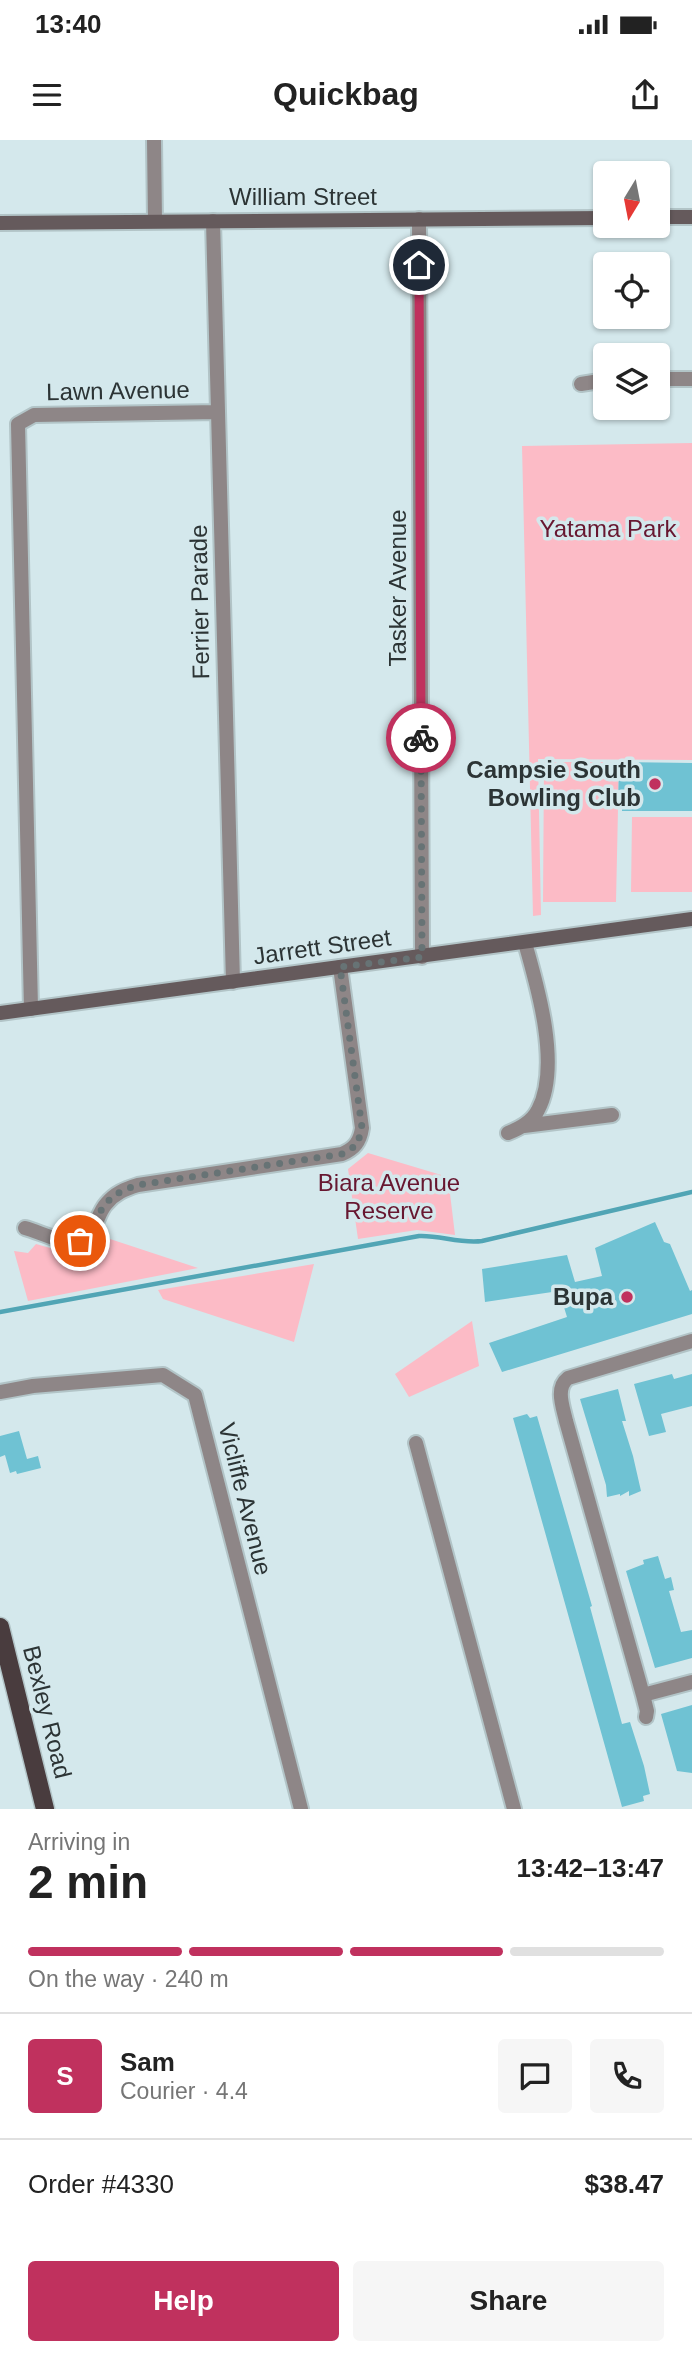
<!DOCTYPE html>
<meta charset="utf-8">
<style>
body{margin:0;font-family:Arial,sans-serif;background:#f6f6f6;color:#222;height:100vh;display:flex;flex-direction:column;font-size:26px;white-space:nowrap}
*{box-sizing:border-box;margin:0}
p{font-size:23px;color:#767676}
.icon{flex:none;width:38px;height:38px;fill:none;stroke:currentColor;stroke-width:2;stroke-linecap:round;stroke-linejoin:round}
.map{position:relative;height:1669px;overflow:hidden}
.panel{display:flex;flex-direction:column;background:#fff;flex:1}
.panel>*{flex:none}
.needle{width:46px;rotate:190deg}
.buttons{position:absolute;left:593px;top:21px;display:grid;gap:14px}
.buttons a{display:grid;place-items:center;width:77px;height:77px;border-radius:7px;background:#fff;box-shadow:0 2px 5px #0004;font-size:35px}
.pin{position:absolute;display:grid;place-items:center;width:60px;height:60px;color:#fff;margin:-30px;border:4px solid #fff;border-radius:50%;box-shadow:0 2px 7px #0007}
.courier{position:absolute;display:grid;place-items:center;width:70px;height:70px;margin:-35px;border:5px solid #c0315e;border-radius:50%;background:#fff;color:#222;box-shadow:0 2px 9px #0007}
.head em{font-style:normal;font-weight:600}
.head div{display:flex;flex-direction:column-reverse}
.head{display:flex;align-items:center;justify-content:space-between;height:119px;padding:0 28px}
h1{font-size:46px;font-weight:600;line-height:52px}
.bar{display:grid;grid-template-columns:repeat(4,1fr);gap:10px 7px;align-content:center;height:84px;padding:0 28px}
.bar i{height:9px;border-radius:5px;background:#e0e0e0}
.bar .current{background:#c0315e}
.bar p{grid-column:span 4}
.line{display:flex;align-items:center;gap:18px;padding:0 28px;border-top:2px solid #e0e0e0}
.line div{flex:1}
.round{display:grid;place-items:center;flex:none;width:74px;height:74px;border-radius:7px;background:#f6f6f6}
.action{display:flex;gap:14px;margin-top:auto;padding:14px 28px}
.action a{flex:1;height:80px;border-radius:7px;background:#c0315e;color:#fff;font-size:28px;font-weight:600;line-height:80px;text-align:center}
.action a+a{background:#f6f6f6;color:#222}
.status{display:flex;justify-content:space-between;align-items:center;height:49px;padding:0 35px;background:#fff;direction:ltr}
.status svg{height:19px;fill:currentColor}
header{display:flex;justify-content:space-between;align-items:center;height:91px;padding:0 28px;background:#fff;font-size:32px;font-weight:600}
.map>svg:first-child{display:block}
.green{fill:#fcbbc6}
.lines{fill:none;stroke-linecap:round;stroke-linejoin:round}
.stream{stroke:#51a5b5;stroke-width:4.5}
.building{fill:#6fc2d3}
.street-casing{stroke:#b2c4c7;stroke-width:18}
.secondary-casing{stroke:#b2c4c7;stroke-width:18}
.primary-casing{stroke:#b2c4c7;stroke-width:21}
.street{stroke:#8e8687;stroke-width:14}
.secondary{stroke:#655a5c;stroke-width:14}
.primary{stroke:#493c3e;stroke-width:18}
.done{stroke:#677375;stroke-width:7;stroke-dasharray:0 12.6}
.route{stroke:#c0315e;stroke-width:9}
.poi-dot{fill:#c0315e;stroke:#d4e8ec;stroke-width:2.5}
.labels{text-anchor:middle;stroke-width:7;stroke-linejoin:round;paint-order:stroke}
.street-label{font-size:24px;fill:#2c3435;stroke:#d4e8ec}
.park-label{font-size:24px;fill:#671730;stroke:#d4e8ec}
.poi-label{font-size:24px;font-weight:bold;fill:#2c3435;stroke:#d4e8ec;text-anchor:end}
</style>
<div class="status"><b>13:40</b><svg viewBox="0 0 49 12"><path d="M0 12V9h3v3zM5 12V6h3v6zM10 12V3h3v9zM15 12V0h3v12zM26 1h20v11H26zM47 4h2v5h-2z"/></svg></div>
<header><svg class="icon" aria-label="menu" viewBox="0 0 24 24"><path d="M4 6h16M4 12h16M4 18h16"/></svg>Quickbag<svg class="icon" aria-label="share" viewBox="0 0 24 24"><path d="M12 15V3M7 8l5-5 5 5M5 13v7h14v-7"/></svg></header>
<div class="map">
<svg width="692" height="1669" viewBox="0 0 692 1669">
<rect width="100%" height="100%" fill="#d4e8ec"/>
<path class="green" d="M692,303V620L538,619L541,775L533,776L522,306Z
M544,622H619L616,762H543Z
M632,677H692V752H631Z
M368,1013L448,1037L455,1095L417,1090L358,1099L348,1029Z
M107,1098L198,1128L28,1161L14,1111L28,1113L36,1104C70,1113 76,1120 107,1098Z
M314,1124L294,1202L163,1159L158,1150Z
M472,1181L479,1226L409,1257L395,1234Z"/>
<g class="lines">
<path class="stream" d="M0,1172L419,1096C440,1095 460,1104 482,1101L692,1052"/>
</g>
<path class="building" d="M619,622L692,623V671H622V666L618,667Z
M655,1082L664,1102L670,1104L690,1151L692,1150V1174L502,1232L489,1203L567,1177L559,1151L485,1162L482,1129L567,1115L575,1142L602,1136L595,1108Z
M672,1234L674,1239L692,1234V1266L661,1274L666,1292L649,1296L634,1244Z
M618,1249L626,1281H622L633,1316L641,1351L629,1356V1351L620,1356V1354L607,1357L606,1345L580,1259Z
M527,1274L530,1278L537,1276L592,1466L590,1467L622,1584L630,1582L644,1626L650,1654L643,1656L644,1661L622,1667L513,1278Z
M19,1291L27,1319L38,1316L41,1328L17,1334L16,1331L10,1333L5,1315L0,1317V1296Z
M658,1416L665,1439L671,1437L674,1450L669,1451L681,1492L692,1490V1518L655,1528L626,1431L644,1424L643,1420Z
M692,1565V1633L677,1631L661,1574Z"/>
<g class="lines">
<g class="street-casing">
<path id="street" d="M154,0L155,81
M419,79L422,817
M213,81L233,842
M658,239H692
M581,244L606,240
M31,869L18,284L34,275L218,272
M524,986L612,975
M508,993C520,988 532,982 538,970C561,927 538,848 525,803
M25,1088C40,1092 62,1104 77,1101C95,1099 96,1075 106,1064C115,1053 125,1049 138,1045L342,1014C354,1009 360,1002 362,988L340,827
M0,1252L33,1246L163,1235L195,1255L301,1669
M416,1303L514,1669
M643,1555L692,1542
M646,1577L647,1571L643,1555L566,1281C563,1267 555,1248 568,1238L692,1201"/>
</g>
<g class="secondary-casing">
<path id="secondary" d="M658,77H692
M0,83L606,78
M0,873L692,779"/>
</g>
<g class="primary-casing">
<path id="primary" d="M0,1487L45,1669"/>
</g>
<use href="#street" class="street"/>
<use href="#secondary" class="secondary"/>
<use href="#primary" class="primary"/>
</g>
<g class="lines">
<path class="done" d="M80,1101C94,1092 95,1077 105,1065C113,1054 125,1049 138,1045L342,1014L357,1005L362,988L340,827L422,817L421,598"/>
<path class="route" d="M419,125L421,598"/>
</g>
<g class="poi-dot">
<circle cx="655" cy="644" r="7"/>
<circle cx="627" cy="1157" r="7"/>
</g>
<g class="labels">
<g class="street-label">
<text x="303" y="65">William Street</text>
<text transform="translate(118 251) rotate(-1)" y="8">Lawn Avenue</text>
<text transform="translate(398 448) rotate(-90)" y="8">Tasker Avenue</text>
<text transform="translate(200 462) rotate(-91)" y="8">Ferrier Parade</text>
<text transform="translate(322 807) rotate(-8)" y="8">Jarrett Street</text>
<text transform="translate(245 1359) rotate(76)" y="8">Vicliffe Avenue</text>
<text transform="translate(47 1572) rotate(76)" y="8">Bexley Road</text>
</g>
<g class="park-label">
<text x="608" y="397">Yatama Park</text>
<text x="389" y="1051">Biara Avenue<tspan x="389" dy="28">Reserve</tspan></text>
</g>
<g class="poi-label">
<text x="641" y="638">Campsie South<tspan x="641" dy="28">Bowling Club</tspan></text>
<text x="613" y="1165">Bupa</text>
</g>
</g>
</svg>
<div class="buttons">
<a><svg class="needle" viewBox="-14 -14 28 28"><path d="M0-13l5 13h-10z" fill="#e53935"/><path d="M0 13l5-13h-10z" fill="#767676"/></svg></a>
<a><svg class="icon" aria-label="locate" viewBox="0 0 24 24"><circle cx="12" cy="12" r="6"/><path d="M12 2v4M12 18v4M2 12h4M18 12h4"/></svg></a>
<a><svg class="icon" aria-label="layers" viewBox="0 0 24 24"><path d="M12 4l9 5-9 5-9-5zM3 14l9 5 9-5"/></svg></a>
</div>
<div class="pin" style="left:80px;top:1101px;background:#ea580c"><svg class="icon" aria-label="bag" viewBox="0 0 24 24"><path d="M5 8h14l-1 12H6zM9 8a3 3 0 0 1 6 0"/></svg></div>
<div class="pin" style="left:419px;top:125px;background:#1f2937"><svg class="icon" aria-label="home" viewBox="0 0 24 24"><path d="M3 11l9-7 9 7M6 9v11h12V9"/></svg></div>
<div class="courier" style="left:421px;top:598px"><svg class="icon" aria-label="bike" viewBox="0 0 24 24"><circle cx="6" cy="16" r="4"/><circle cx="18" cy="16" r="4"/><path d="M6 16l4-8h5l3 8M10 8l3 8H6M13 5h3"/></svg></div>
</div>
<section class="panel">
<div class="head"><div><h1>2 min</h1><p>Arriving in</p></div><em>13:42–13:47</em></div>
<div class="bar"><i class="current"></i><i class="current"></i><i class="current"></i><i></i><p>On the way · 240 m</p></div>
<div class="line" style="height:126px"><b class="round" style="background:#c0315e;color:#fff">S</b><div><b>Sam</b><p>Courier · 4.4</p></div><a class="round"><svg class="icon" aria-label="chat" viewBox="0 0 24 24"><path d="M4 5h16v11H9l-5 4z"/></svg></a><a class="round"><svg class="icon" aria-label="phone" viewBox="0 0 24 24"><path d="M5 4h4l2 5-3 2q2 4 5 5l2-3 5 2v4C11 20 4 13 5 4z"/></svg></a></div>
<div class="line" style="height:91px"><div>Order #4330</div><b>$38.47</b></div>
<div class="action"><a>Help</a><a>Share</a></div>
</section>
